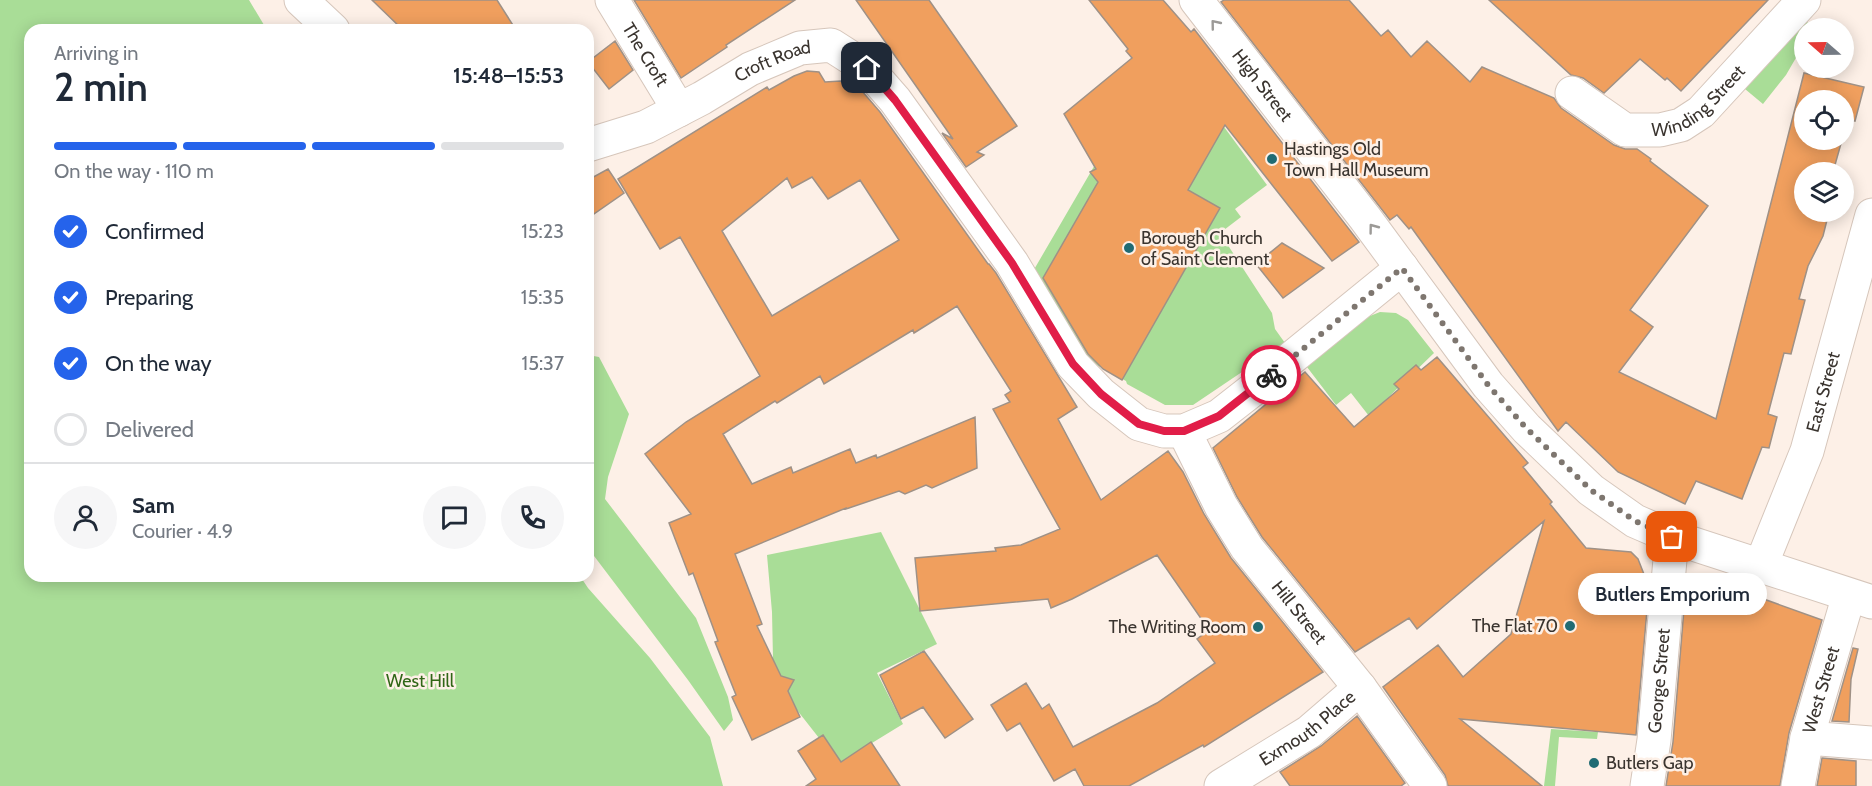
<!DOCTYPE html>
<meta charset="utf-8">
<style>
body{margin:0;font-family:Cabin,sans-serif;background:#f6f6f7;color:#1f2937;height:100vh;display:flex;flex-direction:column;font-size:22px;white-space:nowrap}
*{box-sizing:border-box;margin:0}
p{font-size:20px;color:#747a83}
.icon{flex:none;width:33px;height:33px;fill:none;stroke:currentColor;stroke-width:2;stroke-linecap:round;stroke-linejoin:round}
.map{position:relative;flex:1;overflow:hidden}
.details{position:absolute;left:24px;top:24px;width:570px;height:558px;display:flex;flex-direction:column;background:#fff;border-radius:18px;box-shadow:0 3px 15px #0003}
.details>*{flex:none}
.needle{width:39px;rotate:290deg}
.fabs{position:absolute;left:1794px;top:18px;display:grid;gap:12px}
.fabs a{display:grid;place-items:center;width:60px;height:60px;border-radius:50%;background:#fff;box-shadow:0 3px 15px #0003;font-size:30px}
.pin{position:absolute;display:grid;place-items:center;width:51px;height:51px;color:#fff;margin:-26px;border-radius:12px;box-shadow:0 3px 9px #0006}
.courier{position:absolute;display:grid;place-items:center;width:60px;height:60px;margin:-30px;border:4px solid #e11d48;border-radius:50%;background:#fff;color:#222;box-shadow:0 2px 8px #0007}
.bubble{position:absolute;height:42px;border-radius:21px;background:#fff;box-shadow:0 3px 15px #0003;font-size:20px;font-weight:600;line-height:42px;text-align:center}
.headline em{font-style:normal;font-weight:600}
.headline div{display:flex;flex-direction:column-reverse}
.headline{display:flex;align-items:center;justify-content:space-between;height:102px;padding:0 30px}
h1{font-size:39px;font-weight:600;line-height:45px}
.bar{display:grid;grid-template-columns:repeat(4,1fr);gap:9px 6px;align-content:center;height:72px;padding:0 30px}
.bar i{height:8px;border-radius:4px;background:#e0e1e3}
.bar .on{background:#2563eb}
.bar p{grid-column:span 4}
.line{display:flex;align-items:center;gap:15px;padding:0 30px;border-top:2px solid #e0e1e3}
.line div{flex:1}
.round{display:grid;place-items:center;flex:none;width:63px;height:63px;border-radius:32px;background:#f6f6f7}
ol{padding:0 30px;list-style:none}
li{display:flex;align-items:center;gap:18px;height:66px}
li p{margin-inline-start:auto}
li .icon{padding:6px;border-radius:50%;background:#2563eb;color:#fff;stroke-width:4}
li:last-child{color:#747a83}
li i{width:33px;height:33px;border:3px solid #e0e1e3;border-radius:50%}
.map>svg:first-child{display:block}
.green{fill:#a9dd97}
.building{fill:#f09f5e;stroke:#9f9186;stroke-width:1.5;fill-rule:evenodd}
.lines{fill:none;stroke-linecap:round;stroke-linejoin:round}
.minor-casing{stroke:#d6c6bb;stroke-width:35}
.minor{stroke:#fff;stroke-width:33}
.oneway{stroke:#9c9a97}
.done{stroke:#7e766f;stroke-width:6;stroke-dasharray:0 10.8}
.route{stroke:#e11d48;stroke-width:8}
.poi-dot{fill:#206b73;stroke:#fdf0e7;stroke-width:2}
.labels{text-anchor:middle;stroke-width:5;stroke-linejoin:round;paint-order:stroke}
.street-label{font-size:18px;fill:#3a342f;stroke:#fdf0e7}
.poi-label{font-size:18px;fill:#3a342f;stroke:#fdf0e7;text-anchor:start}
.park-label{font-size:18px;fill:#306616;stroke:#fdf0e7}
</style>
<div class="map">
<svg width="1872" height="786" viewBox="0 0 1872 786">
<rect width="100%" height="100%" fill="#fdf0e7"/>
<path class="green" d="M0,0H249L267,30H30V576H580L588,588L650,658L710,737L723,786H0Z
M1807,22L1814,28H1804V44L1786,75L1763,104L1745,89Z
M1210,108L1267,185L1235,209L1241,217L1220,233L1272,313L1275,329L1285,343L1193,405H1165L1127,384L1126,381L1082,357L1032,273L1107,144Z
M1380,312L1396,313L1408,320L1434,353L1369,416L1351,393L1336,405L1307,367L1360,320Z
M588,355L599,357L629,414L608,477L605,499L696,618L728,697L733,720L724,731L688,680L588,548Z
M881,532L937,644L877,673L903,724L841,762L824,736L819,738L797,710L773,659L772,612L767,555Z
M1551,729L1598,732L1597,739L1559,737L1555,786H1544Z"/>
<path class="building" d="M372,0H497L516,30H403Z
M634,0H795L726,45L727,47L681,78Z
M856,0H929L1017,126L977,152L984,155L966,167L942,133L953,139Z
M1089,0H1163L1191,32L1194,29L1359,242L1332,261L1225,125L1188,190L1220,208L1122,380L1103,369L1088,354L1043,278L1098,182L1090,172L1096,169L1064,114L1132,58L1126,51L1128,49Z
M1224,0H1349L1381,36L1388,30L1411,57L1427,41L1470,82L1482,67L1554,98L1561,108L1614,145L1625,149H1637L1651,159L1650,161L1708,206L1630,310L1653,327L1619,372L1716,419L1804,73L1864,87L1855,121L1847,119L1844,134V100H1804V140H1842L1833,172H1804V212H1829L1823,236L1808,266L1799,299L1805,300L1791,354L1784,353L1768,414L1777,417L1769,448L1762,447L1742,499L1696,481L1685,504L1618,472L1566,422L1558,431L1411,227L1409,229L1397,215L1390,220L1221,2Z
M1489,0H1768L1681,91L1667,78L1665,80L1640,59L1604,93L1583,78L1571,75Z
M615,41L633,70L609,89L588,62Z
M807,71L819,72L825,82L841,81L862,91L880,112L988,264H989L996,273L1077,407L1058,419L1101,500L1168,451L1183,472L1204,514L1231,558L1323,672L1204,747L1203,745L1129,786H1084L1075,769L1054,781L1020,723L1007,731L991,705L1026,683L1042,709L1049,704L1073,747L1157,703L1215,663L1197,639L1209,630L1157,555L1072,599L1051,608L1048,599L920,611L915,558L996,551L995,548L1021,545L1060,529L993,409L1010,402L1005,395L1011,391L957,306L914,333L913,330L824,384L820,376L777,403L775,401L723,434L752,484L791,467L793,473L850,449L856,463L876,455L877,458L975,417L977,468L932,488L926,485L905,494L899,491L846,509V508L735,554L762,624L757,626L781,676L794,680L788,691L800,717L752,740L732,697L736,695L715,642L718,641L693,573L689,575L669,523L691,514L645,454L686,422L760,376L680,237L660,249L618,179L767,87L769,90L794,76ZM812,177L828,199L860,180L899,240L772,316L722,231L787,178L792,188Z
M608,169L624,193L588,218V180Z
M1282,243L1324,268L1283,298L1256,264Z
M1437,357L1528,463L1523,467L1552,502L1550,504L1586,548L1631,552L1638,559L1649,587L1636,735L1460,719L1542,786H1448L1445,775L1383,687L1438,645L1463,677L1511,634L1544,521L1417,629L1409,618L1355,652L1262,537L1237,497L1213,448L1305,372L1354,427L1399,389L1394,384L1416,365L1421,370Z
M1694,574L1822,620L1789,733L1780,786H1666L1673,742L1685,597Z
M1853,648L1858,649L1851,679L1849,722L1832,721Z
M924,651L973,719L945,738L923,707L901,719L880,675Z
M1357,716L1405,783L1401,786H1290L1280,772L1321,746Z
M823,735L841,762L871,742L900,786H806L816,779L798,751Z
M1822,758L1856,761V786H1817Z"/>
<g class="lines">
<g class="minor-casing">
<g id="minor">
<path d="M301,0L333,30"/>
<path id="s1" d="M612,0L679,110"/>
<path id="s2" d="M1196,0L1365,218L1488,385L1527,429L1591,490L1635,521L1672,537L1872,602"/>
<path id="s3" d="M1572,93L1625,130H1660L1681,125L1701,112L1804,0"/>
<path id="s4" d="M588,145L646,127L702,98L750,69L800,48L831,45L867,68L895,100L1012,263L1073,365L1101,394L1139,424L1164,431H1184L1219,416L1251,391L1402,268"/>
<path id="s5" d="M1184,431L1221,506L1247,548L1360,688L1430,786"/>
<path id="s6" d="M1761,565L1807,451L1872,215"/>
<path d="M1807,738L1872,743"/>
<path id="s7" d="M1221,786L1309,732L1360,688"/>
<path id="s8" d="M1647,786L1654,740L1672,537"/>
<path id="s9" d="M1798,786L1807,738L1849,595"/>
</g>
</g>
<use href="#minor" class="minor"/>
</g>
<defs><path id="oneway-chevron" d="M-2-3.5L2.5 0L-2 3.5" fill="none" stroke-width="1.6" stroke-linecap="round" stroke-linejoin="round" transform="scale(1.5)"/></defs>
<g class="oneway">
<use href="#oneway-chevron" transform="translate(1215 24) rotate(-129)"/>
<use href="#oneway-chevron" transform="translate(1373 228) rotate(-127)"/>
</g>
<g class="lines">
<path class="done" d="M1271,375L1402,268L1488,385L1527,429L1591,490L1635,521L1672,537"/>
<path class="route" d="M867,68L895,100L1012,263L1073,364L1101,394L1139,424L1164,431H1184L1219,416L1271,375"/>
</g>
<g class="poi-dot">
<circle cx="1272" cy="159" r="6"/>
<circle cx="1129" cy="248" r="6"/>
<circle cx="1570" cy="626" r="6"/>
<circle cx="1258" cy="627" r="6"/>
<circle cx="1594" cy="763" r="6"/>
</g>
<g class="labels">
<g class="street-label">
<text dy="6" stroke="none"><textPath href="#s1" startOffset="64">The Croft</textPath></text>
<text dy="6" stroke="none"><textPath href="#s4" startOffset="204">Croft Road</textPath></text>
<text dy="6" stroke="none"><textPath href="#s2" startOffset="108">High Street</textPath></text>
<text dy="6" stroke="none"><textPath href="#s3" startOffset="148">Winding Street</textPath></text>
<text dy="6" stroke="none"><textPath href="#s6" startOffset="184">East Street</textPath></text>
<text dy="6" stroke="none"><textPath href="#s5" startOffset="216">Hill Street</textPath></text>
<text dy="6" stroke="none"><textPath href="#s8" startOffset="106">George Street</textPath></text>
<text dy="6" stroke="none"><textPath href="#s9" startOffset="99">West Street</textPath></text>
<text dy="6" stroke="none"><textPath href="#s7" startOffset="104">Exmouth Place</textPath></text>
</g>
<g class="poi-label">
<text x="1284" y="155">Hastings Old<tspan x="1284" dy="21">Town Hall Museum</tspan></text>
<text x="1141" y="244">Borough Church<tspan x="1141" dy="21">of Saint Clement</tspan></text>
<text x="1558" y="632" text-anchor="end">The Flat 70</text>
<text x="1246" y="633" text-anchor="end">The Writing Room</text>
<text x="1606" y="769">Butlers Gap</text>
</g>
<g class="park-label">
<text x="420" y="687">West Hill</text>
</g>
</g>
</svg>
<div class="fabs">
<a><svg class="needle" viewBox="-14 -14 28 28"><path d="M0-13l5 13h-10z" fill="#e53935"/><path d="M0 13l5-13h-10z" fill="#747a83"/></svg></a>
<a><svg class="icon" aria-label="locate" viewBox="0 0 24 24"><circle cx="12" cy="12" r="6"/><path d="M12 2v4M12 18v4M2 12h4M18 12h4"/></svg></a>
<a><svg class="icon" aria-label="layers" viewBox="0 0 24 24"><path d="M12 4l9 5-9 5-9-5zM3 14l9 5 9-5"/></svg></a>
</div>
<div class="pin" style="left:1672px;top:537px;background:#ea580c"><svg class="icon" aria-label="bag" viewBox="0 0 24 24"><path d="M5 8h14l-1 12H6zM9 8a3 3 0 0 1 6 0"/></svg></div>
<div class="pin" style="left:867px;top:68px;background:#1f2937"><svg class="icon" aria-label="home" viewBox="0 0 24 24"><path d="M3 11l9-7 9 7M6 9v11h12V9"/></svg></div>
<div class="courier" style="left:1271px;top:375px"><svg class="icon" aria-label="bike" viewBox="0 0 24 24"><circle cx="6" cy="16" r="4"/><circle cx="18" cy="16" r="4"/><path d="M6 16l4-8h5l3 8M10 8l3 8H6M13 5h3"/></svg></div>
<div class="bubble" style="left:1578px;top:573px;width:189px">Butlers Emporium</div>
<section class="details">
<div class="headline"><div><h1>2 min</h1><p>Arriving in</p></div><em>15:48–15:53</em></div>
<div class="bar"><i class="on"></i><i class="on"></i><i class="on"></i><i></i><p>On the way · 110 m</p></div>
<ol>
<li><svg class="icon" aria-label="check" viewBox="0 0 24 24"><path d="M5 12l5 5 9-10"/></svg>Confirmed<p>15:23</p></li>
<li><svg class="icon" aria-label="check" viewBox="0 0 24 24"><path d="M5 12l5 5 9-10"/></svg>Preparing<p>15:35</p></li>
<li><svg class="icon" aria-label="check" viewBox="0 0 24 24"><path d="M5 12l5 5 9-10"/></svg>On the way<p>15:37</p></li>
<li><i></i>Delivered</li>
</ol>
<div class="line" style="height:108px"><a class="round"><svg class="icon" aria-label="person" viewBox="0 0 24 24"><circle cx="12" cy="8" r="4"/><path d="M4 21q1-7 8-7t8 7"/></svg></a><div><b>Sam</b><p>Courier · 4.9</p></div><a class="round"><svg class="icon" aria-label="chat" viewBox="0 0 24 24"><path d="M4 5h16v11H9l-5 4z"/></svg></a><a class="round"><svg class="icon" aria-label="phone" viewBox="0 0 24 24"><path d="M5 4h4l2 5-3 2q2 4 5 5l2-3 5 2v4C11 20 4 13 5 4z"/></svg></a></div>
</section>
</div>
